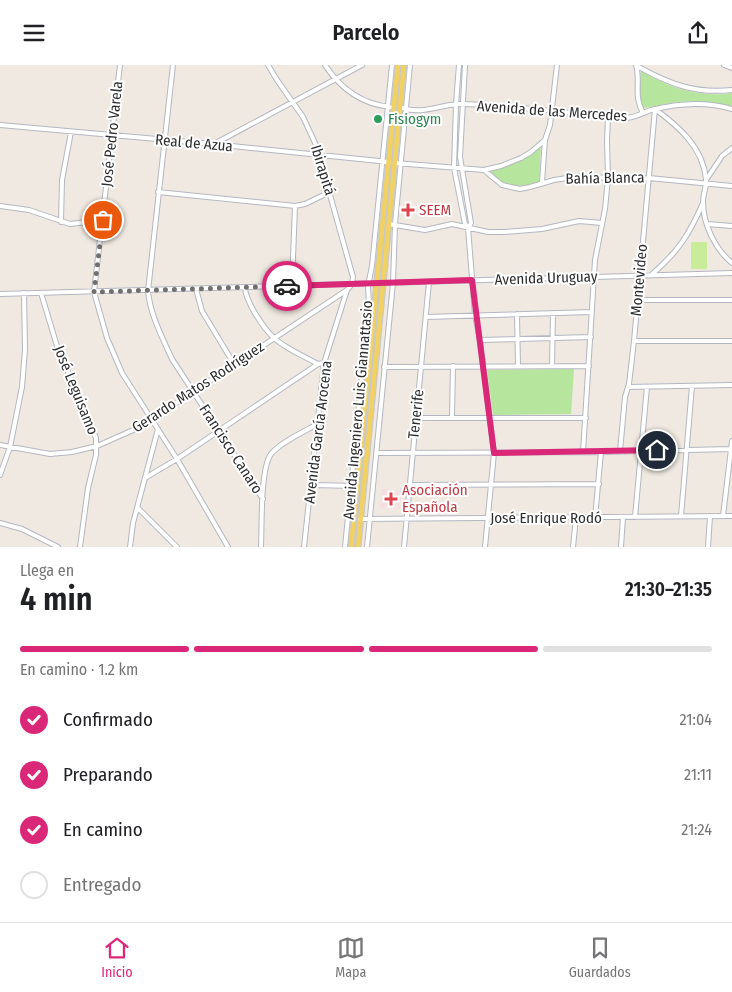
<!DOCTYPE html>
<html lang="es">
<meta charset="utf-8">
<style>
body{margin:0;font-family:"Fira Sans Condensed",sans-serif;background:#f2f2f2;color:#202124;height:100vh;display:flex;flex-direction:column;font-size:19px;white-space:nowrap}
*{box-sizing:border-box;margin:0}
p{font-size:16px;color:#757577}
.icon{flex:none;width:28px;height:28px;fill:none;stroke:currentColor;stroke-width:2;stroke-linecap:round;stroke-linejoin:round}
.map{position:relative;height:482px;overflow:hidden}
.drawer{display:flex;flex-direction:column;background:#fff;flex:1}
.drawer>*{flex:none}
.pin{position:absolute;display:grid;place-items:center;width:42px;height:42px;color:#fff;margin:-21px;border:2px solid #fff;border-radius:50%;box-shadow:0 1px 5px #0007}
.courier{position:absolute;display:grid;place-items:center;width:50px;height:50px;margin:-25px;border:4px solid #db2777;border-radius:50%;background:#fff;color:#222;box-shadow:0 1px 6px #0007}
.headline em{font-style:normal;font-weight:600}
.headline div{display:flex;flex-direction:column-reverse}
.headline{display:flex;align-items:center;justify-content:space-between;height:85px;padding:0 20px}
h1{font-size:32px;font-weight:600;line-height:38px}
.bar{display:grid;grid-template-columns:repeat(4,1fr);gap:8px 5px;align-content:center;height:60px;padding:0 20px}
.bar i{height:6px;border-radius:4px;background:#e0e0e0}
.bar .active{background:#db2777}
.bar p{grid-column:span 4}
ol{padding:0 20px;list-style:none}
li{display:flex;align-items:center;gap:15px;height:55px}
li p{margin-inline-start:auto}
li .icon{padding:5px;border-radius:50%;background:#db2777;color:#fff;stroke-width:4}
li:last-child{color:#757577}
li i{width:28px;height:28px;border:2px solid #e0e0e0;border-radius:50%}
header{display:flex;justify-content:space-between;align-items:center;height:65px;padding:0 20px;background:#fff;font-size:22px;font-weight:600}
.tab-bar{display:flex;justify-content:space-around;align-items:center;height:70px;border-top:1px solid #e0e0e0;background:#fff;font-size:14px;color:#757577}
.tab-bar a{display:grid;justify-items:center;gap:2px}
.tab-bar .active{color:#db2777}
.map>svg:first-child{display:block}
.medical{fill:#f5dfe0}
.green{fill:#b6e59e}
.pitch{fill:#c9ec9a}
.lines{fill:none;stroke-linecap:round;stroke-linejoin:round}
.minor-casing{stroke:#b4b7c1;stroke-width:6}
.major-casing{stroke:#c9c9c9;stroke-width:7}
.minor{stroke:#fff;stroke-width:4}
.major{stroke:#f2d163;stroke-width:4.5}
.done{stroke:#726f6d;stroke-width:5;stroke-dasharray:0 9}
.route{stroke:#db2777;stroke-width:6}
.leisure-dot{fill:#2e9e5b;stroke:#fff;stroke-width:2}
.health-dot{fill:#e0444e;stroke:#fff;stroke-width:2}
.labels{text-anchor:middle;stroke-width:4;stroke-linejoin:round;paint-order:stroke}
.street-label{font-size:15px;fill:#2e2e2e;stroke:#fff}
.leisure-label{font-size:15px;fill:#27864d;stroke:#fff;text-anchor:start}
.health-label{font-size:15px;fill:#be3a42;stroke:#fff;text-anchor:start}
</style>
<header><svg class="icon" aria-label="menu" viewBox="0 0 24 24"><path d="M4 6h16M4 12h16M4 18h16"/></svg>Parcelo<svg class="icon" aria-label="share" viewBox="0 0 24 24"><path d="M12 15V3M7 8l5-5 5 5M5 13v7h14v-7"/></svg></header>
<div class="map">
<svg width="732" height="482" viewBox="0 0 732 482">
<rect width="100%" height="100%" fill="#efe9e1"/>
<path class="medical" d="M382,424L402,426L400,444L380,442Z"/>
<path class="green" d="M641,6C671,23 697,33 732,28V42L697,36L677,37L644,43C637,34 640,18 641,6Z
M541,81L539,118C517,123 508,122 489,109L490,106C508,102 527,94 541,81Z
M378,224H380L356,482H353Z
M574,304L571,349L493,350L487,305Z"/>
<path class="pitch" d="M691,177H707V204H691Z"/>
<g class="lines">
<g class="minor-casing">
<path id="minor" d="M120,0L94,227L107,273L122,308L177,394L228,482
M173,0L148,226C150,249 162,272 172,294L263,434
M325,0C340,23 362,39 390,42
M459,0L456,39L454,103L465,159L467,161
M465,0L460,92L471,158L468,163L475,250L480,275L494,388L485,482
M636,0C641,17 633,30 643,48
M724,0L732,3
M637,1C669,19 695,29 732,25
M403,43C422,50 442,39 460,39C515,40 570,49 625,53C635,53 642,48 651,45C678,38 705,36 732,44
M655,44C678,61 703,82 706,114C707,121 703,129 703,137C703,159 715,184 732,198
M0,60L213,79L389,97
M214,79L362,0
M395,98L484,105L501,101L521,93L531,87L545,75
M484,105L502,120L520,124L530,122L554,115L580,111L622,114L649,113L732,121
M706,115L722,91L732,83
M542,117L545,75L550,60L557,0
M158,127L295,141L305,139L330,127
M0,141L29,145L70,159L103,155
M61,157L62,115L71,67
M389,159L425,165L452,159L488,167H504L542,164L579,156L602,158
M707,159L732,161
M651,210C678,187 689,170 703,138
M292,220L295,141
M245,222C245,236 264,264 274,273C286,284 304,291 318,299
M196,224L202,246L234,299
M41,228L57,281L96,373V390L88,423L80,482
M0,229L732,208
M637,235H732
M517,249L518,301
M426,252L592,247
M480,275L591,272
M634,276H732
M552,301L553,248
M384,302L589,301
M628,322L732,320
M452,352L453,301
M416,353H586
M0,380L50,389L72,387L97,381L140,362L347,225L352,219L353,212L316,80L303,52L277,15L268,0
M620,386L625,332L629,319L634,276L655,44
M583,387L595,195L605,144L608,113L607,76L608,52
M376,388L601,387L732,384
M0,410L10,382L22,322L25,285L24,228
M145,413L177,394L318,299L324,298
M312,420L357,421
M410,420L599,419
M138,443L177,482
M681,451L692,321
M723,451L732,376
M635,452L647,322
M595,453L601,387
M360,454L732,451
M0,458L22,464L58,482
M130,482L133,458L158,364
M261,482C262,462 260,404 271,389C280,378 301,368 314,361L318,360
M304,482L324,298L347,225
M345,482L369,239L368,221L372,201L392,0
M367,482L393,218L395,159L410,0
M404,482L429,217
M573,482L576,453
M621,482L623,452
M708,482L710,451"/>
</g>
<g class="major-casing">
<path id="major" d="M351,482L398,0
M358,482L404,0"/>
</g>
<use href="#minor" class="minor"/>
<use href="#major" class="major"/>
</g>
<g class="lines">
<path class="done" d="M103,155L94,227L287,221"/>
<path class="route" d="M287,221L472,215L494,388L657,385"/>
</g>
<circle class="leisure-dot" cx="378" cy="54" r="5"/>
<g class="health-dot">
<path d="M405.5 137.5h5v5h5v5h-5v5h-5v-5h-5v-5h5z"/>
<path d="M388.5 426.5h5v5h5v5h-5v5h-5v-5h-5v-5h5z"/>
</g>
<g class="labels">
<g class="street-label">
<text transform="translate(552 46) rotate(4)" y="5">Avenida de las Mercedes</text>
<text transform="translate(112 69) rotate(-84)" y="5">José Pedro Varela</text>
<text transform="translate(194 78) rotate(5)" y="5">Real de Azua</text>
<text transform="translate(323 105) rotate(73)" y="5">Ibirapitá</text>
<text transform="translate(605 113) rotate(-1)" y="5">Bahía Blanca</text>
<text transform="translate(546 213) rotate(-2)" y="5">Avenida Uruguay</text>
<text transform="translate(639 215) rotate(-85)" y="5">Montevideo</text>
<text transform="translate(198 322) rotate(-33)" y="5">Gerardo Matos Rodríguez</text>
<text transform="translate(76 325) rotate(68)" y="5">José Leguisamo</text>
<text transform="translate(358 345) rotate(-85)" y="5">Avenida Ingeniero Luis Giannattasio</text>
<text transform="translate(416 349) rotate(-84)" y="5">Tenerife</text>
<text transform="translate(318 367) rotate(-83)" y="5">Avenida García Arocena</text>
<text transform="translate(231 384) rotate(57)" y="5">Francisco Canaro</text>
<text x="546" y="458">José Enrique Rodó</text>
</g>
<g class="leisure-label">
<text x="388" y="59">Fisiogym</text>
</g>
<g class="health-label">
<text x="419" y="150">SEEM</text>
<text x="402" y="430">Asociación<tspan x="402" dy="17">Española</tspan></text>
</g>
</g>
</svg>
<div class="pin" style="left:103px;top:155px;background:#ea580c"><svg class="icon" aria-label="bag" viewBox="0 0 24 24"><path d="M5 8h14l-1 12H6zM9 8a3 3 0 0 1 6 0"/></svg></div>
<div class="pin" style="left:657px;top:385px;background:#1f2937"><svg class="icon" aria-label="home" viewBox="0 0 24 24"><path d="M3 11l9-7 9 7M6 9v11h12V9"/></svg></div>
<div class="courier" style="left:287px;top:221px"><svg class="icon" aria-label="car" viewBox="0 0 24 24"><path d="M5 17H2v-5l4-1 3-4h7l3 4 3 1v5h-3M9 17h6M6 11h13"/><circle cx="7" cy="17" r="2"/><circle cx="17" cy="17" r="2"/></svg></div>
</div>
<section class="drawer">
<div class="headline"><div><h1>4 min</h1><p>Llega en</p></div><em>21:30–21:35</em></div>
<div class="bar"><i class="active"></i><i class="active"></i><i class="active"></i><i></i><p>En camino · 1.2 km</p></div>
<ol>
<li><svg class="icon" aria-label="check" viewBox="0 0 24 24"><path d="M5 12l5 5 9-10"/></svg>Confirmado<p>21:04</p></li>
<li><svg class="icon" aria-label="check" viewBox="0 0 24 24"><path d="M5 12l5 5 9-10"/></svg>Preparando<p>21:11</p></li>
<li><svg class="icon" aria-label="check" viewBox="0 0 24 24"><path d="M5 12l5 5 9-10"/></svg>En camino<p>21:24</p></li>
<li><i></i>Entregado</li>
</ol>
</section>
<nav class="tab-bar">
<a class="active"><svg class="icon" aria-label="home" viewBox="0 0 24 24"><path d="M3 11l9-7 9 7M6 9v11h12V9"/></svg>Inicio</a>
<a><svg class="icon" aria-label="map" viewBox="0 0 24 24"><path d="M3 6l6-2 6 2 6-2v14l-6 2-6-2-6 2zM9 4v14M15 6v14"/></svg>Mapa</a>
<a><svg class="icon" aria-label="saved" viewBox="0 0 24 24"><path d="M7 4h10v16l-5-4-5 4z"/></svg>Guardados</a>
</nav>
